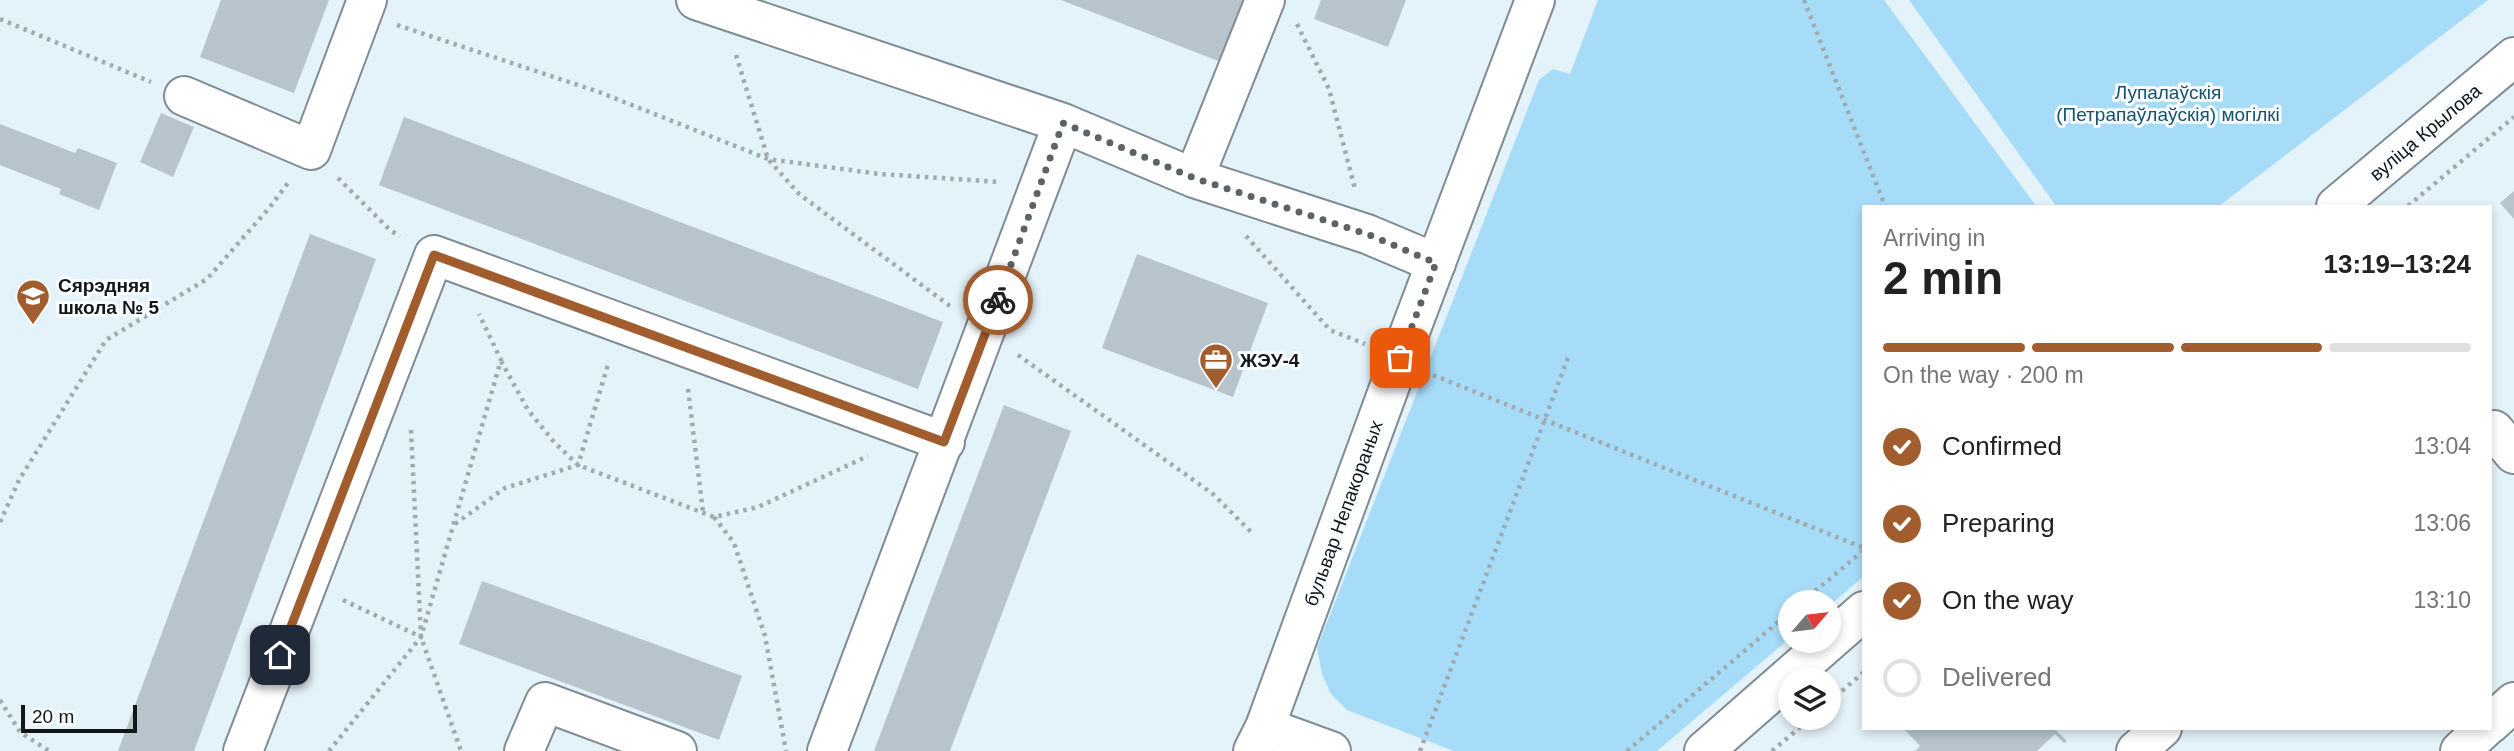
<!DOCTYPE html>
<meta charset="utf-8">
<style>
body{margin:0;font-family:Helvetica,sans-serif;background:#f6f6f6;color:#222;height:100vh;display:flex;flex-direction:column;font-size:26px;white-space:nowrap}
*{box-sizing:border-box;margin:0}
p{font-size:23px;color:#767676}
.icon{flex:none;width:38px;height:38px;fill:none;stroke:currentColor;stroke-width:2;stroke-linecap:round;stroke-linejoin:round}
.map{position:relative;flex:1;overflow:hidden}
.panel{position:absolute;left:1862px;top:205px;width:630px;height:525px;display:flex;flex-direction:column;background:#fff;border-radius:0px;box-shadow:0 4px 10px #0003}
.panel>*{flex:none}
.needle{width:46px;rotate:62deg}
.controls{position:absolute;left:1778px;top:590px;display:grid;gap:14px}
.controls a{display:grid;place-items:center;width:63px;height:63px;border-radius:50%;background:#fff;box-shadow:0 4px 10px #0003;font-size:35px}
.scale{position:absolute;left:21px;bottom:18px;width:116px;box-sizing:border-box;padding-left:7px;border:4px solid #121619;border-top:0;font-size:19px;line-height:24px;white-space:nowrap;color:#121619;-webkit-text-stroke:5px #fafdff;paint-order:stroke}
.pin{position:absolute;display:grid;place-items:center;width:60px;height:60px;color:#fff;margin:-30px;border-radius:14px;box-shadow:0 4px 10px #0006}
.courier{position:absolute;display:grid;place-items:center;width:70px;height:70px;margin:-35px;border:5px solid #a15d2e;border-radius:50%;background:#fff;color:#222;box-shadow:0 2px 9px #0007}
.summary em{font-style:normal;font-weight:600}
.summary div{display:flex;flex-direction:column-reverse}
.summary{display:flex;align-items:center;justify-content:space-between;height:119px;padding:0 21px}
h1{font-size:46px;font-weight:600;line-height:52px}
.bar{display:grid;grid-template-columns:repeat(4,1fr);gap:10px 7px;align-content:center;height:84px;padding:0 21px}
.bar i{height:9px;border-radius:5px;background:#e0e0e0}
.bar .selected{background:#a15d2e}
.bar p{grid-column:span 4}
ol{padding:0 21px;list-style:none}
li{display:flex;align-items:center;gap:21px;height:77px}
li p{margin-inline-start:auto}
li .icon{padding:7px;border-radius:50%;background:#a15d2e;color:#fff;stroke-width:4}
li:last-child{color:#767676}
li i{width:38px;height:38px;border:4px solid #e0e0e0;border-radius:50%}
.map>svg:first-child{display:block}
.green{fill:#a7dcf9}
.building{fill:#b7c4cc}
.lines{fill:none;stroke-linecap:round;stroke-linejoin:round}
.minor-casing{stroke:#808c93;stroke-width:42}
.major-casing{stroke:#808c93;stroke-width:42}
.path{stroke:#a0abb0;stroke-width:4.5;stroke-dasharray:3.5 5;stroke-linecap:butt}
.minor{stroke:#fff;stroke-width:38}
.major{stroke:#fff;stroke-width:38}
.done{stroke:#5c6367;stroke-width:7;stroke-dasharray:0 12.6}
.route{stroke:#a15d2e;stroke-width:9}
.labels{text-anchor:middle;stroke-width:6;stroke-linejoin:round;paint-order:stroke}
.park-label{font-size:19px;fill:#18526d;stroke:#fafdff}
.street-label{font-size:19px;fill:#121619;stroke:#fafdff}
.poi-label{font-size:19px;font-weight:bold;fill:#121619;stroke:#fafdff;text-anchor:start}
</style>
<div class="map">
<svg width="2514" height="751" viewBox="0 0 2514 751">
<rect width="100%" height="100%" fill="#e4f2f9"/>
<path class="green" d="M1598,0H1884L2036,206H1864V576L1829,606V602H1790V638L1657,751H1454L1347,710L1331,694L1322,674L1317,648L1539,80L1553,69L1570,74Z
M1909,0H2488L2219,206H2056Z"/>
<path class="building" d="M221,0H329L294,93L200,57Z
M1061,0H1244L1221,62Z
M1321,0H1406L1388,47L1314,19Z
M161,113L194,127L173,177L140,162Z
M404,117L943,322L918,389L379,185Z
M0,124L75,153L78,148L117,163L99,210L59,194L61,189L0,165Z
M2514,191V219L2500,203Z
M310,234L376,259L194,751H118Z
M1137,254L1268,303L1233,397L1102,348Z
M1004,405L1071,431L950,751H874Z
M482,581L742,676L719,740L459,644Z
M1903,728H1908L1911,731L1914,728H2054L2067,741L2064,743L2055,734L2037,751H1915L1920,746Z"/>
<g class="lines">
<g class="minor-casing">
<path id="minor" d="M696,0L1063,123L1194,178L1367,234L1436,263
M184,96L311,150L367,0
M1194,178L1265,0
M2494,430L2514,454
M2490,724L2514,702
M243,751L434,255L945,442
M524,751L545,702L677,751
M827,751L1063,123
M2136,751L2162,728
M2460,751L2485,728"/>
</g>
<g class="major-casing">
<path id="major" d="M2336,206L2514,57
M1265,727L1331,751
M1253,751L1265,727L1400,358L1535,0
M1704,751L1864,611"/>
</g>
<path class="path" d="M1804,0L1885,206
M0,19L151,82
M1297,24L1329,89L1355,189
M397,25L599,92L768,159L880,174L1000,182
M736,55L768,159L799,194L954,309
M338,178L391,231L400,236
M2408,206L2514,117
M1246,236L1330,330L1365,344
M1018,355L1213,494L1251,532
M501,361L528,410L554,442L578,465L714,517L758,507L868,456
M1433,375L1864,548
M688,389L703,512
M411,430L421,637L461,751
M714,517L734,543L765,636L786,751
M0,522L19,480L106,340L207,279L270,207L288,183
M455,524L505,488L578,465L609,361
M343,600L421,637
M1802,602L1864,550
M0,700L20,732L49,751
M1829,702L1864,672
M329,751L421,637L501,360L479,314
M1420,751L1569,355
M1627,751L1790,612
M1772,751L1811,718"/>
<use href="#minor" class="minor"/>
<use href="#major" class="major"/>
</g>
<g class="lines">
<path class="done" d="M998,300L1063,123L1194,178L1367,234L1436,263L1400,358"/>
<path class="route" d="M280,655L434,255L944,442L998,300"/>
</g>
<defs>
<g id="school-pin" transform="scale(1.75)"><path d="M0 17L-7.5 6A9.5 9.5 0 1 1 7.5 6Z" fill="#a15d2e" stroke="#fafdff"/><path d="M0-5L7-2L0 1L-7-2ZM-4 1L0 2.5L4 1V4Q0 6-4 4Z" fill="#fff"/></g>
<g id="office-pin" transform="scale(1.75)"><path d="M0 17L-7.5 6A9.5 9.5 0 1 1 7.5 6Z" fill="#a15d2e" stroke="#fafdff"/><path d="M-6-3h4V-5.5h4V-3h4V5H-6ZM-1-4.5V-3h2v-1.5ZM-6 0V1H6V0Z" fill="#fff"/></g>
</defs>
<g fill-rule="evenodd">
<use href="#school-pin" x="33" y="296"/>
<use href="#office-pin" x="1216" y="360"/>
</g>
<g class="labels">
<g class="park-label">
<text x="2168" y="99">Лупалаўскія<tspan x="2168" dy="22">(Петрапаўлаўскія) могілкі</tspan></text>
</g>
<g class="street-label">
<text transform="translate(2425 132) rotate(-40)" y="7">вуліца Крылова</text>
<text transform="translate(1343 513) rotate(-70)" y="7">бульвар Непакораных</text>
</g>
<g class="poi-label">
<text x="58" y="292">Сярэдняя<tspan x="58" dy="22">школа № 5</tspan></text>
<text x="1240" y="367">ЖЭУ-4</text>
</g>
</g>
</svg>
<div class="controls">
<a><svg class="needle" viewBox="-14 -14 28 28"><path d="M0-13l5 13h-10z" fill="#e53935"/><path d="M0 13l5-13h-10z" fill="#767676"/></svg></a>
<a><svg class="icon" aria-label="layers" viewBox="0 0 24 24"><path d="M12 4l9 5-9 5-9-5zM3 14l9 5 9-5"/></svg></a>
</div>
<div class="scale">20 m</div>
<div class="pin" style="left:1400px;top:358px;background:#ea580c"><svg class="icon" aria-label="bag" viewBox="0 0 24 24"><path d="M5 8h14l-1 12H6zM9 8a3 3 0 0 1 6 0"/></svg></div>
<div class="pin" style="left:280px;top:655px;background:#1f2937"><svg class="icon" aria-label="home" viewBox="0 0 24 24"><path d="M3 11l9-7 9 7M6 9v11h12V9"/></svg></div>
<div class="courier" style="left:998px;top:300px"><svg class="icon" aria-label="bike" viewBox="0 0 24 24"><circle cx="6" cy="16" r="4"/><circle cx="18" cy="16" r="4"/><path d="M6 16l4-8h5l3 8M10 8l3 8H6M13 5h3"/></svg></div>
<section class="panel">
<div class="summary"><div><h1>2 min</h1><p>Arriving in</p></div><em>13:19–13:24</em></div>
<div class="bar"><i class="selected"></i><i class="selected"></i><i class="selected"></i><i></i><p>On the way · 200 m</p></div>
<ol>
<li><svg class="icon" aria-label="check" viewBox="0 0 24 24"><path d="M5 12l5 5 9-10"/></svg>Confirmed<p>13:04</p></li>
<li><svg class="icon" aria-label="check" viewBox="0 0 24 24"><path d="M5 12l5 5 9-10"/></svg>Preparing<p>13:06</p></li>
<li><svg class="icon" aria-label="check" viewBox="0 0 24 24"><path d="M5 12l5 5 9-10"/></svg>On the way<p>13:10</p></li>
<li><i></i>Delivered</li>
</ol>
</section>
</div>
